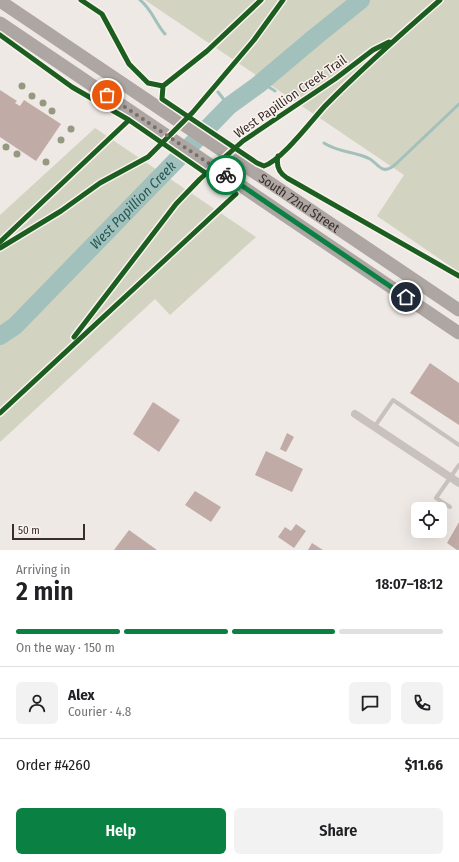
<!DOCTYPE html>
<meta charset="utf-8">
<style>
body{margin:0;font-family:"Fira Sans Condensed",sans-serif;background:#f2f2f2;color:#202124;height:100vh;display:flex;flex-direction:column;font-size:15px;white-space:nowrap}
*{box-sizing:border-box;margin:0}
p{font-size:13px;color:#757577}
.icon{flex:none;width:22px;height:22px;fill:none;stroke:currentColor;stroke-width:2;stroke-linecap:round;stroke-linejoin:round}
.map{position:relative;height:550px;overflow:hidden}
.side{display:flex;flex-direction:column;background:#fff;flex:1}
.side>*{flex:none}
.tools{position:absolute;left:411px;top:502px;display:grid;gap:8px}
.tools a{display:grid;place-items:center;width:36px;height:36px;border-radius:6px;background:#fff;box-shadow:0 4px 16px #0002;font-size:20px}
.scale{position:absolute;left:12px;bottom:10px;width:73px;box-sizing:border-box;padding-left:4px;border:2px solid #392e2b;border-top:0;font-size:11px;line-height:14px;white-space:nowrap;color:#392e2b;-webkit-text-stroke:3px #faf3ee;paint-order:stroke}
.pin{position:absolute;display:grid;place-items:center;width:34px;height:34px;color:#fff;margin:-17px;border:2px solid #fff;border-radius:50%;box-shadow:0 1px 4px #0007}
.courier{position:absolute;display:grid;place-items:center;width:40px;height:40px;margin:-20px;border:3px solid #0b8043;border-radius:50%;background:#fff;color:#222;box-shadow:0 1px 5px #0007}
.summary em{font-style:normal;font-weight:600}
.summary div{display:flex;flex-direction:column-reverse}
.summary{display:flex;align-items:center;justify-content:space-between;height:68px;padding:0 16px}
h1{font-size:26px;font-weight:600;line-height:30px}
.bar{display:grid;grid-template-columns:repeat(4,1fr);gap:6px 4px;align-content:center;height:48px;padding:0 16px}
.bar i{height:5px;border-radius:3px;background:#e0e0e0}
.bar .selected{background:#0b8043}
.bar p{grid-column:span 4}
.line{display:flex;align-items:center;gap:10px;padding:0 16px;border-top:1px solid #e0e0e0}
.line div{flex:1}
.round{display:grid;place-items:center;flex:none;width:42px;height:42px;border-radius:6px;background:#f2f2f2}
.cta{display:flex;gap:8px;margin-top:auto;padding:8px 16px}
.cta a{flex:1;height:46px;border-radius:6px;background:#0b8043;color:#fff;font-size:16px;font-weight:600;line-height:46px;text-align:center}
.cta a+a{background:#f2f2f2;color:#202124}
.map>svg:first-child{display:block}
.green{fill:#d2d3c0}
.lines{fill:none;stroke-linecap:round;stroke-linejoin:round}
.stream{stroke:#a2c0bc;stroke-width:3}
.river{stroke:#a2c0bc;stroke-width:18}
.building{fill:#c1aba7}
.lane{stroke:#c8c1be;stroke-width:4}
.street{stroke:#c8c1be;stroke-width:8}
.primary{stroke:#ada6a3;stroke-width:13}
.cycleway-casing{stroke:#faf3ee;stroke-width:8}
.cycleway{stroke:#1b5e20;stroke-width:5}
.tree{fill:#969981}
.done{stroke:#796f6c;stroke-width:4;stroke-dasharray:0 7.2}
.route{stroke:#0b8043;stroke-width:5}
.labels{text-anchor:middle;stroke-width:3;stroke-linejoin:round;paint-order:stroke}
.street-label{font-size:13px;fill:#392e2b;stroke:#faf3ee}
.water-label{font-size:14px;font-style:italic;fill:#225956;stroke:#faf3ee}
</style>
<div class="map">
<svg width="459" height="550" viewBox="0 0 459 550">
<rect width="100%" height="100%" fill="#efe9e5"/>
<path class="green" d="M145,0H459V272L377,216L404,175Z
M95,128L256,237L170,315L155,299L0,442V215Z"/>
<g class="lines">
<path class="stream" d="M140,0C152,9 155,23 165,34
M261,82L275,91
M218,92L229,106
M324,143C339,153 355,151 370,159C375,162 378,167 383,169C389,171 395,165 399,161L459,104"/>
<path class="river" id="s1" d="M0,336L15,326L229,106L258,85L315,37L361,0"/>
</g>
<path class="building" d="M0,90L17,101L15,103L20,106L24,100L61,124L36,161L0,137Z
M430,363L459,383V425L410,393Z
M153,402L180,420L159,452L133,434Z
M287,433L294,437L286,452L280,449Z
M266,451L303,469L292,492L255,475Z
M195,491L221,507L211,522L185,505Z
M459,522V550H457L447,543Z
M296,524L306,531L294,548L278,537L285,527L291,531Z
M129,530L157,550H114Z
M312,543L323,550H308Z"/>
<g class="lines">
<path class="lane" d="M375,426L393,400L459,445
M450,507L436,498L459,465"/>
<path class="street" d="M355,414L459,483"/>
<g class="primary">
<path id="s2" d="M0,1L459,310"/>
<path d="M0,23L459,333"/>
</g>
<g class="cycleway-casing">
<path id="cycleway" d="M81,0L102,14L129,64L148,83L163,86
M261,0L207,51L163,86L162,99L257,163L264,166C282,160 311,121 325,106C361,69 401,34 440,0
M0,35L72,87L129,120L236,194L0,413
M278,156C276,165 279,173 287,178L459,276
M0,242L129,120
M0,248L61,211L100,183L148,157L193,112L254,40L283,0
M74,337L176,204L200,179L243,141L335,79L373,50L389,42"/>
</g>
<use href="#cycleway" class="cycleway"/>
</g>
<g class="tree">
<circle cx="22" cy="86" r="3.5"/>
<circle cx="32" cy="96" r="3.5"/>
<circle cx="43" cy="103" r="3.5"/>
<circle cx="52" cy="111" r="3.5"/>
<circle cx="71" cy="129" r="3.5"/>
<circle cx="61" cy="140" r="3.5"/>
<circle cx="6" cy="147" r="3.5"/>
<circle cx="17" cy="154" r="3.5"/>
<circle cx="46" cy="162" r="3.5"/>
</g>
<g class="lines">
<path class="done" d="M107,95L226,175"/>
<path class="route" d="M226,175L406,297"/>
</g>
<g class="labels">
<g class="street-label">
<text transform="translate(290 96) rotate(-35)" y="5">West Papillion Creek Trail</text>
<text dy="5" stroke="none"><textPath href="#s2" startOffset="361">South 72nd Street</textPath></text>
</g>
<g class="water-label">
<text dy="5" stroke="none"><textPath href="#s1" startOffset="187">West Papillion Creek</textPath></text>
</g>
</g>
</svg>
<div class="tools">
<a><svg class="icon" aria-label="locate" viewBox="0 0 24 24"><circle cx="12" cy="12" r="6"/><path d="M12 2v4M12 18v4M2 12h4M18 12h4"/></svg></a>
</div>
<div class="scale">50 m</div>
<div class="pin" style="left:107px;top:95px;background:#ea580c"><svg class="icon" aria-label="bag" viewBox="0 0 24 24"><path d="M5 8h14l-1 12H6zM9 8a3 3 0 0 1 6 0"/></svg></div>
<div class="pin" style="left:406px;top:297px;background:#1f2937"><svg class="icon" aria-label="home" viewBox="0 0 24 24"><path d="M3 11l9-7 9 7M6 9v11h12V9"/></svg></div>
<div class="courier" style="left:226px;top:175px"><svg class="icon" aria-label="bike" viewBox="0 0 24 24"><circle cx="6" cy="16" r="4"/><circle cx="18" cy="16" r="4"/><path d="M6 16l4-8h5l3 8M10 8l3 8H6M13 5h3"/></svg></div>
</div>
<section class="side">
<div class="summary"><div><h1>2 min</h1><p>Arriving in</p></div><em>18:07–18:12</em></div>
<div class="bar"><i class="selected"></i><i class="selected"></i><i class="selected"></i><i></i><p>On the way · 150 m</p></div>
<div class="line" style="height:72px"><a class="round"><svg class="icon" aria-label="person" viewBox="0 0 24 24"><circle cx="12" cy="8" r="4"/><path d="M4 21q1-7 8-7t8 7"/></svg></a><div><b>Alex</b><p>Courier · 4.8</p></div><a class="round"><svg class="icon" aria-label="chat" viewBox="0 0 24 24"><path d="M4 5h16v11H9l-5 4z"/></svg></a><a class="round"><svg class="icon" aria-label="phone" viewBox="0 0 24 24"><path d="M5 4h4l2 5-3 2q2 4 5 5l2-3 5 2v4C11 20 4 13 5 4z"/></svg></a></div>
<div class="line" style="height:52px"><div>Order #4260</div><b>$11.66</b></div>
<div class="cta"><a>Help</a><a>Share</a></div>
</section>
